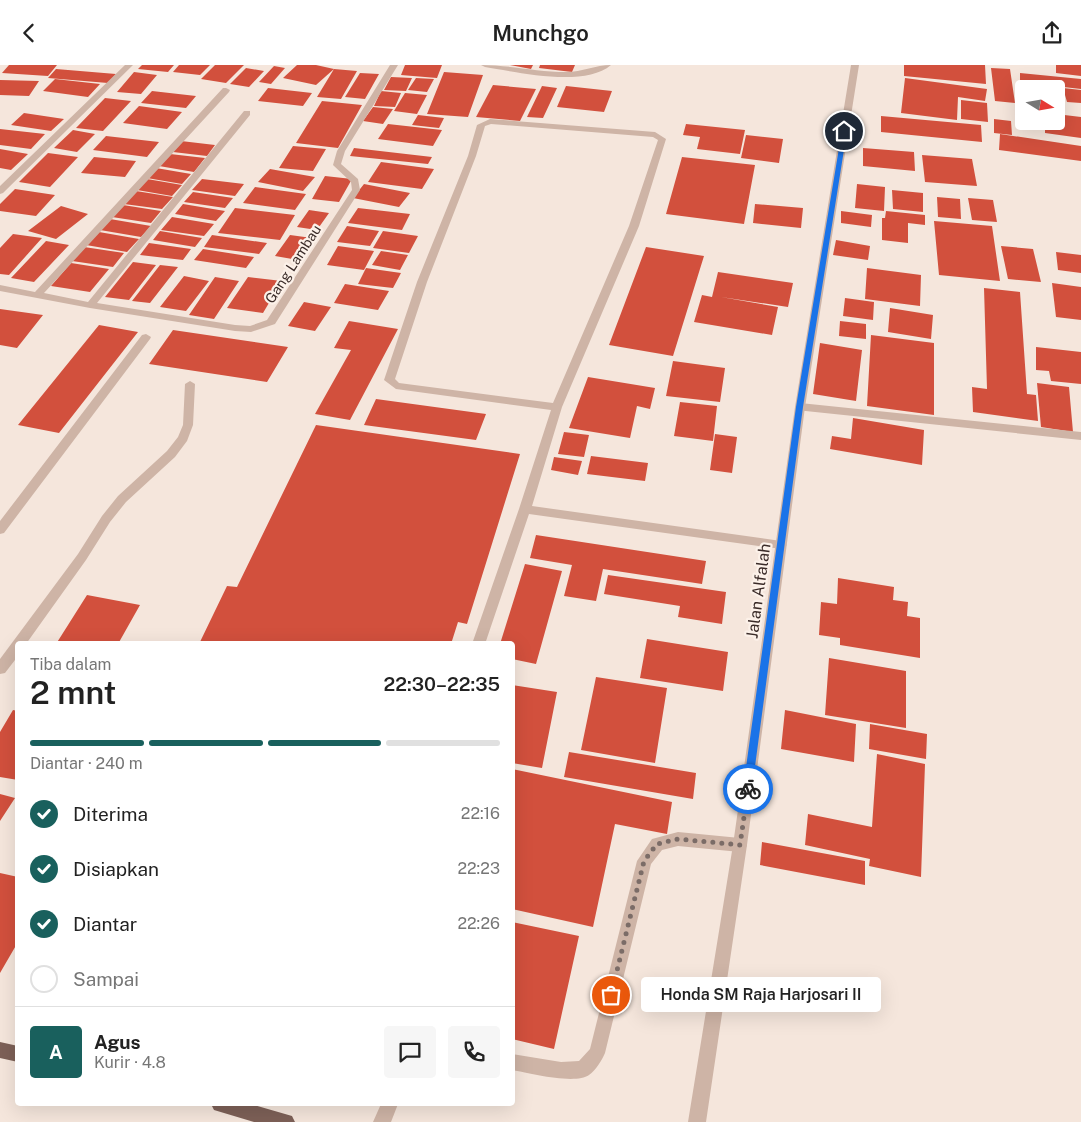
<!DOCTYPE html>
<html lang="id">
<meta charset="utf-8">
<style>
body{margin:0;font-family:"Public Sans",sans-serif;background:#f6f6f6;color:#222;height:100vh;display:flex;flex-direction:column;font-size:19px;white-space:nowrap}
*{box-sizing:border-box;margin:0}
p{font-size:16px;color:#767676}
.icon{flex:none;width:28px;height:28px;fill:none;stroke:currentColor;stroke-width:2;stroke-linecap:round;stroke-linejoin:round}
.map{position:relative;flex:1;overflow:hidden}
.details{position:absolute;left:15px;top:576px;width:500px;height:465px;display:flex;flex-direction:column;background:#fff;border-radius:5px;box-shadow:0 5px 20px #0002}
.details>*{flex:none}
.needle{width:32px;rotate:101deg}
.fabs{position:absolute;left:1015px;top:15px;display:grid;gap:10px}
.fabs a{display:grid;place-items:center;width:50px;height:50px;border-radius:5px;background:#fff;box-shadow:0 5px 20px #0002;font-size:25px}
.pin{position:absolute;display:grid;place-items:center;width:42px;height:42px;color:#fff;margin:-21px;border:2px solid #fff;border-radius:50%;box-shadow:0 1px 5px #0007}
.courier{position:absolute;display:grid;place-items:center;width:50px;height:50px;margin:-25px;border:4px solid #1a73e8;border-radius:50%;background:#fff;color:#222;box-shadow:0 1px 6px #0007}
.bubble{position:absolute;height:35px;border-radius:5px;background:#fff;box-shadow:0 5px 20px #0002;font-size:16px;font-weight:600;line-height:35px;text-align:center}
.overview em{font-style:normal;font-weight:600}
.overview div{display:flex;flex-direction:column-reverse}
.overview{display:flex;align-items:center;justify-content:space-between;height:85px;padding:0 15px}
h1{font-size:32px;font-weight:600;line-height:38px}
.bar{display:grid;grid-template-columns:repeat(4,1fr);gap:8px 5px;align-content:center;height:60px;padding:0 15px}
.bar i{height:6px;border-radius:4px;background:#e0e0e0}
.bar .selected{background:#19605d}
.bar p{grid-column:span 4}
.line{display:flex;align-items:center;gap:12px;padding:0 15px;border-top:1px solid #e0e0e0}
.line div{flex:1}
.round{display:grid;place-items:center;flex:none;width:52px;height:52px;border-radius:5px;background:#f6f6f6}
ol{padding:0 15px;list-style:none}
li{display:flex;align-items:center;gap:15px;height:55px}
li p{margin-inline-start:auto}
li .icon{padding:5px;border-radius:50%;background:#19605d;color:#fff;stroke-width:4}
li:last-child{color:#767676}
li i{width:28px;height:28px;border:2px solid #e0e0e0;border-radius:50%}
header{display:flex;justify-content:space-between;align-items:center;height:65px;padding:0 15px;background:#fff;font-size:22px;font-weight:600}
.map>svg:first-child{display:block}
.building{fill:#d2503d}
.lines{fill:none;stroke-linecap:round;stroke-linejoin:round}
.service{fill:#ceb4a6;fill-rule:evenodd}
.minor{fill:#ceb4a6;fill-rule:evenodd}
.tertiary{fill:#ceb4a6;fill-rule:evenodd}
.primary{fill:#7d6057;fill-rule:evenodd}
.route{fill:#1a73e8}
.done{stroke:#7b6c67;stroke-width:5;stroke-dasharray:0 9}
.labels{text-anchor:middle;stroke-width:4.5;stroke-linejoin:round;paint-order:stroke}
.far-street-label{font-size:14px;fill:#3a2b28;stroke:#fcf1e9}
.street-label{font-size:16px;fill:#3a2b28;stroke:#fcf1e9}
</style>
<header><svg class="icon" aria-label="back" viewBox="0 0 24 24"><path d="M15 5l-7 7 7 7"/></svg>Munchgo<svg class="icon" aria-label="share" viewBox="0 0 24 24"><path d="M12 15V3M7 8l5-5 5 5M5 13v7h14v-7"/></svg></header>
<div class="map">
<svg width="1081" height="1057" viewBox="0 0 1081 1057">
<rect width="100%" height="100%" fill="#f5e6dc"/>
<path class="building" d="M9,0H57L48,11L2,8Z
M142,0H174L168,7L138,4Z
M179,0H210L200,10L173,7Z
M215,0H244L226,18L201,14Z
M297,0H316L334,4L316,20L283,13Z
M405,0H442L437,13L401,10Z
M510,0H533L531,4Z
M540,0H575L572,7L539,3Z
M904,0H985L986,19L904,11Z
M1056,0H1081V11L1056,8Z
M274,1L285,3L271,19L259,17Z
M246,3L264,6L249,22L230,19Z
M991,3L1010,4L1015,38L995,36Z
M56,4L116,9L108,18L48,13Z
M334,4L357,6L341,34L317,32Z
M134,7L157,10L141,29L117,27Z
M444,7L483,10L468,52L427,49Z
M360,8L379,9L365,34L345,32Z
M1020,8L1081,14V24L1020,17Z
M391,12L412,13L406,26L384,25Z
M416,13L434,14L427,27L408,25Z
M905,13L987,24L985,36L958,32L957,55L901,48Z
M55,14L100,19L88,32L43,26Z
M0,15L39,16L29,31L0,30Z
M493,20L536,24L520,56L476,52Z
M542,21L557,23L543,53L527,52Z
M566,21L612,26L604,47L557,42Z
M268,23L312,28L303,41L258,36Z
M1063,23L1081,25V38L1067,37Z
M152,26L196,31L186,43L141,38Z
M381,26L401,28L395,42L374,41Z
M405,28L427,30L417,49L394,46Z
M105,33L131,36L103,66L76,63Z
M961,35L987,38L988,57L961,54Z
M322,36L362,40L338,83L296,78Z
M139,41L182,47L167,64L123,58Z
M373,42L393,44L383,59L363,56Z
M24,48L64,54L51,66L11,60Z
M1056,49L1081,52V73L1045,68V56H1056Z
M418,50L444,53L439,63L412,60Z
M881,51L981,60L982,77L881,67Z
M994,54L1011,56L1012,70L994,68Z
M388,59L442,65L433,81L378,74Z
M686,59L745,65L740,89L697,84L700,72L683,70Z
M0,64L45,69L31,84L0,80Z
M73,65L95,69L77,87L54,83Z
M1000,69L1081,81V96L999,85Z
M746,70L783,74L779,98L741,93Z
M106,71L159,77L147,92L93,85Z
M181,76L215,80L207,91L173,87Z
M293,81L326,84L313,106L279,103Z
M354,83L432,92L428,99L350,91Z
M863,83L914,87L915,106L863,101Z
M0,84L28,89L11,105L0,103Z
M48,88L78,92L50,122L19,117Z
M170,89L205,93L194,107L159,101Z
M922,90L972,94L977,121L925,117Z
M94,92L136,96L125,112L81,108Z
M682,92L755,100L744,159L666,149Z
M381,97L434,104L422,124L368,117Z
M156,103L191,109L182,119L147,113Z
M270,104L315,112L303,126L258,117Z
M325,111L352,114L339,137L312,134Z
M147,114L182,120L172,131L137,125Z
M202,114L244,119L235,131L192,125Z
M364,119L410,128L399,142L353,133Z
M857,119L885,122L884,146L855,143Z
M255,122L306,129L295,145L243,138Z
M15,124L55,130L36,151L0,146V139Z
M892,125L923,128V147L893,144Z
M136,126L173,132L162,144L124,139Z
M193,127L233,133L225,143L184,137Z
M937,132L960,134L961,154L938,152Z
M968,133L993,135L997,157L972,155Z
M183,139L225,146L216,156L175,149Z
M755,139L803,143L801,163L753,158Z
M123,140L161,146L151,158L112,152Z
M61,141L88,149L56,174L28,166Z
M235,143L295,150L280,175L218,168Z
M358,143L410,149L402,165L348,158Z
M309,145L329,148L317,165L297,162Z
M841,146L872,150L871,162L841,158Z
M886,146L925,150V160L908,158V178L882,175V153H885Z
M172,152L214,159L204,171L161,165Z
M110,154L151,161L141,172L100,165Z
M934,156L992,161L1000,216L939,210Z
M347,161L379,166L370,181L337,177Z
M160,166L202,173L195,182L153,175Z
M383,166L418,171L409,188L373,183Z
M99,167L139,174L127,187L86,180Z
M13,169L42,173L9,210L0,209V183Z
M212,170L267,178L259,189L204,182Z
M290,170L312,173L298,195L275,191Z
M836,175L870,181L868,195L833,190Z
M46,176L69,180L34,217L11,213Z
M149,178L191,184L183,195L140,190Z
M338,181L374,186L364,205L327,200Z
M1001,181L1033,184L1041,217L1008,214Z
M84,182L124,188L113,202L72,196Z
M646,182L704,191L673,291L609,280Z
M203,184L254,192L246,203L194,195Z
M381,186L408,190L400,205L372,200Z
M1056,187L1081,190V208L1058,205Z
M133,197L156,200L129,235L105,232Z
M71,198L109,204L90,227L51,221Z
M160,200L178,202L150,238L132,236Z
M366,203L401,208L393,223L358,219Z
M867,203L921,210L920,241L865,234Z
M718,207L793,218L788,242L721,232L778,242L772,270L694,257L702,230L712,232Z
M184,211L209,216L186,246L160,242Z
M215,212L239,216L214,254L189,250Z
M248,212L282,216L263,248L227,243Z
M1052,218L1081,222V255L1056,252Z
M345,219L389,226L378,245L334,238Z
M984,223L1020,227L1027,329L1036,330L1038,356L973,347L972,322L987,324Z
M845,233L874,237L873,255L843,251Z
M304,237L331,242L315,266L288,261Z
M890,243L933,250L931,274L888,267Z
M0,244L43,250L17,283L0,280Z
M349,256L398,264L350,355L315,349L351,285L334,283Z
M840,256L866,259V274L839,271Z
M99,260L138,267L59,368L18,360Z
M173,265L288,282L267,317L149,299Z
M871,270L934,278V350L867,341Z
M820,278L862,285L856,336L813,329Z
M1036,282L1081,287V319L1051,316L1049,306L1036,305Z
M673,296L725,303L720,337L666,331Z
M588,312L655,323L650,344L637,341L630,373L569,363Z
M1037,318L1069,322L1073,367L1041,362Z
M376,334L486,349L476,375L364,360Z
M680,337L717,341L713,376L674,371Z
M853,353L924,365L922,400L830,384L832,371L851,374Z
M316,360L520,389L467,559L458,557L451,579H199L227,521L237,522Z
M564,367L589,370L584,392L558,389Z
M715,369L737,372L732,408L710,405Z
M591,391L648,398L645,416L587,409Z
M554,392L582,396L578,410L551,405Z
M536,470L706,496L702,519L603,504L596,536L564,531L572,500L530,493Z
M525,499L562,506L536,599L512,594V579H500Z
M608,510L726,527L722,559L678,552L680,541L604,529Z
M838,513L894,522L893,535L908,537L907,551L920,553V593L840,580V573L819,570L821,537L837,539Z
M87,530L140,540L118,579H56Z
M647,574L728,587L723,626L640,613Z
M829,593L906,606V663L825,650Z
M596,612L667,623L655,698L581,685Z
M512,620L557,627L542,703L512,698Z
M13,645L18,646V715L0,712V667Z
M785,645L856,659L854,697L781,684Z
M870,659L927,669L926,694L869,684Z
M569,687L696,708L693,734L564,712Z
M877,689L925,699L921,812L869,801L870,794L805,780L808,749L872,762Z
M512,704L672,737L667,769L615,759L593,862L512,844Z
M0,729L15,733L0,756Z
M762,777L865,796V820L760,800Z
M0,808L18,812V877L0,908Z
M512,857L579,871L554,984L512,974Z"/>
<g class="lines">
<path class="service" d="M490,54L655,67L666,74L639,161L562,342L532,441L781,476L787,480L781,484L529,449L485,579H472L519,444L551,345L396,324L384,315L417,217L468,91L477,60ZM491,59L653,72L658,75L629,161L553,338L399,318L395,314L427,217L476,91L485,61Z
M146,269L151,272L150,274L4,468L0,469V456L142,270Z
M190,316L195,319L193,360L187,376L175,392L126,437L110,457L86,495L26,579H18V591L5,608L0,609V594L78,489L102,451L118,431L167,386L178,372L183,360L185,319Z
M678,767L740,773L745,775L747,780L745,785L740,787L678,781L662,785L651,799L605,988C602,995 596,1005 589,1010C575,1020 529,1008 512,1005V989L561,997L579,996L590,984L637,796L652,774Z
M381,1039H398L391,1057H373Z"/>
<path class="minor" d="M125,0H133L3,128L0,129V121Z
M390,0H398L345,86L341,99L358,114L360,125L275,259L251,267L235,266L90,243L0,226V220L35,227L223,23H226L230,25L229,27L44,228L88,237L244,46H250V50L97,238L235,260L250,261L267,255L352,125L351,117L333,100L337,86Z
M481,0C510,0 537,7 566,7C582,7 596,0 611,0C584,23 517,7 485,2Z
M800,338L1081,367V375L796,345L795,342Z"/>
<path class="tertiary" d="M851,0H859L805,342L747,780L706,1057H688L733,780L795,342Z"/>
<path class="primary" d="M0,977L18,981V997L0,993Z
M211,1039H251L292,1051L295,1057H254L214,1045Z"/>
</g>
<path class="route" d="M842,65L847,66L803,342L752,724L748,728L743,724L796,342Z"/>
<g class="lines">
<path class="done" d="M611,930L644,796L657,779L678,774L740,780L748,724"/>
</g>
<g class="labels">
<g class="far-street-label">
<text transform="translate(293 199) rotate(-57)" y="5">Gang Lambau</text>
</g>
<g class="street-label">
<text transform="translate(758 526) rotate(-82)" y="6">Jalan Alfalah</text>
</g>
</g>
</svg>
<div class="fabs">
<a><svg class="needle" viewBox="-14 -14 28 28"><path d="M0-13l5 13h-10z" fill="#e53935"/><path d="M0 13l5-13h-10z" fill="#767676"/></svg></a>
</div>
<div class="pin" style="left:611px;top:930px;background:#ea580c"><svg class="icon" aria-label="bag" viewBox="0 0 24 24"><path d="M5 8h14l-1 12H6zM9 8a3 3 0 0 1 6 0"/></svg></div>
<div class="pin" style="left:844px;top:66px;background:#1f2937"><svg class="icon" aria-label="home" viewBox="0 0 24 24"><path d="M3 11l9-7 9 7M6 9v11h12V9"/></svg></div>
<div class="courier" style="left:748px;top:724px"><svg class="icon" aria-label="bike" viewBox="0 0 24 24"><circle cx="6" cy="16" r="4"/><circle cx="18" cy="16" r="4"/><path d="M6 16l4-8h5l3 8M10 8l3 8H6M13 5h3"/></svg></div>
<div class="bubble" style="left:641px;top:912px;width:240px">Honda SM Raja Harjosari II</div>
<section class="details">
<div class="overview"><div><h1>2 mnt</h1><p>Tiba dalam</p></div><em>22:30–22:35</em></div>
<div class="bar"><i class="selected"></i><i class="selected"></i><i class="selected"></i><i></i><p>Diantar · 240 m</p></div>
<ol>
<li><svg class="icon" aria-label="check" viewBox="0 0 24 24"><path d="M5 12l5 5 9-10"/></svg>Diterima<p>22:16</p></li>
<li><svg class="icon" aria-label="check" viewBox="0 0 24 24"><path d="M5 12l5 5 9-10"/></svg>Disiapkan<p>22:23</p></li>
<li><svg class="icon" aria-label="check" viewBox="0 0 24 24"><path d="M5 12l5 5 9-10"/></svg>Diantar<p>22:26</p></li>
<li><i></i>Sampai</li>
</ol>
<div class="line" style="height:90px"><b class="round" style="background:#19605d;color:#fff">A</b><div><b>Agus</b><p>Kurir · 4.8</p></div><a class="round"><svg class="icon" aria-label="chat" viewBox="0 0 24 24"><path d="M4 5h16v11H9l-5 4z"/></svg></a><a class="round"><svg class="icon" aria-label="phone" viewBox="0 0 24 24"><path d="M5 4h4l2 5-3 2q2 4 5 5l2-3 5 2v4C11 20 4 13 5 4z"/></svg></a></div>
</section>
</div>
